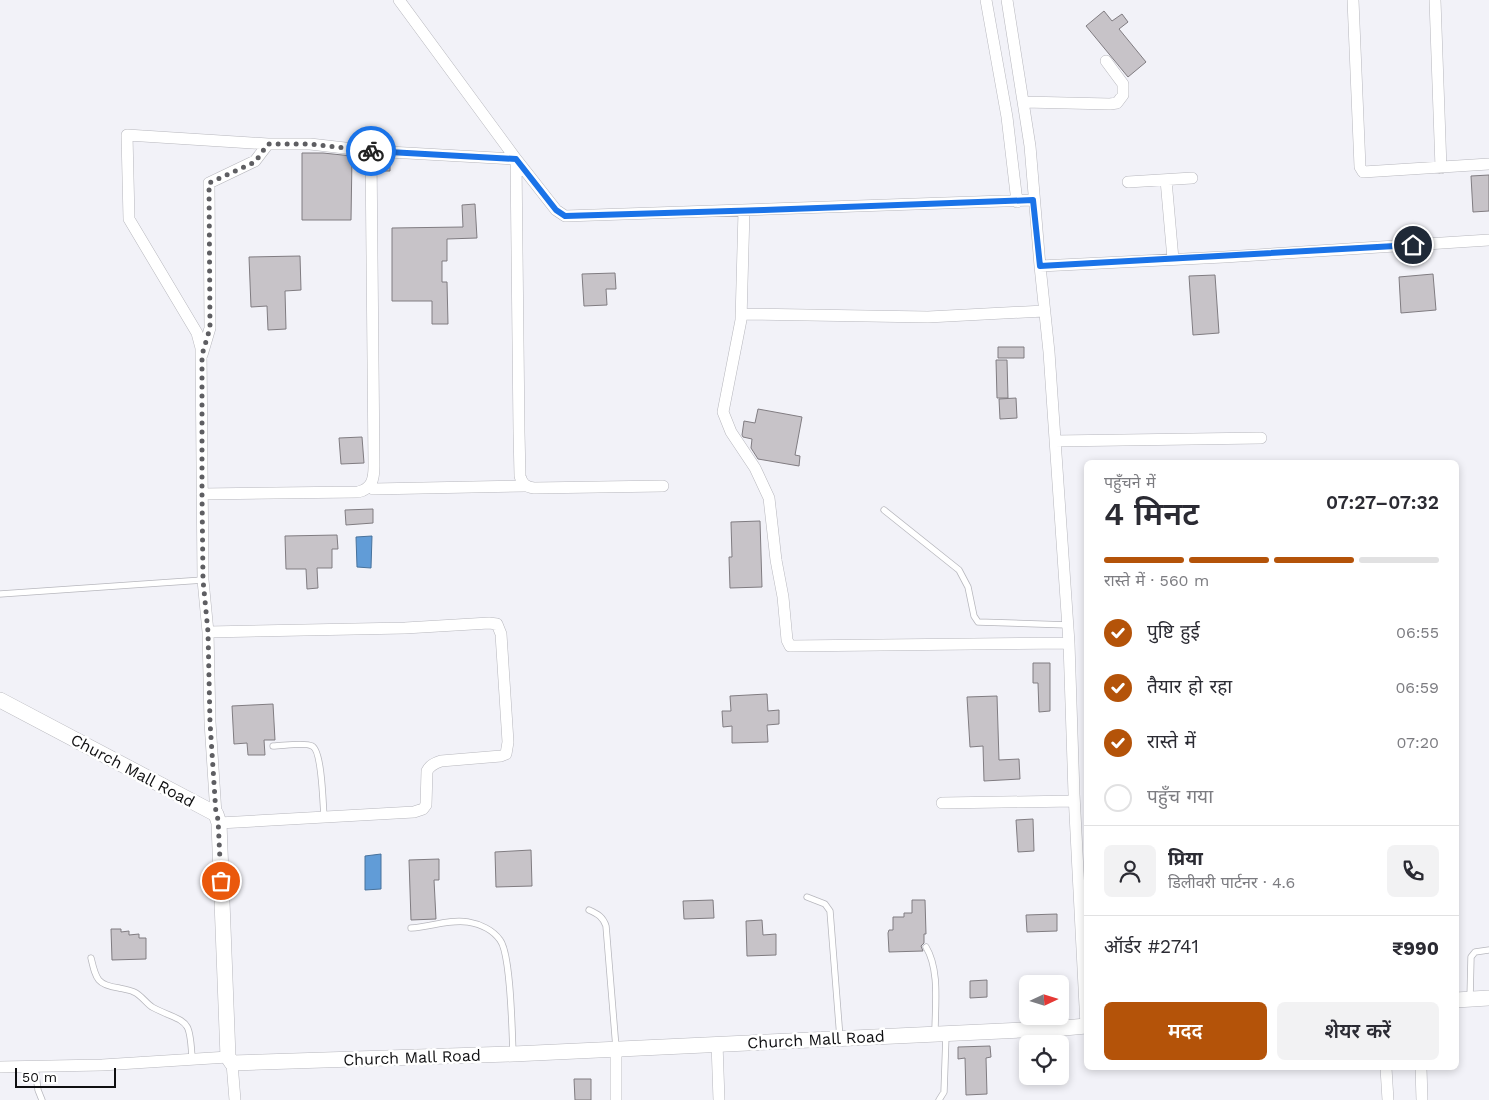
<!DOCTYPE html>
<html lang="hi">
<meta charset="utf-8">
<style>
body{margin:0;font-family:"Work Sans","Noto Sans Devanagari",sans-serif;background:#f2f2f3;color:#2b2b33;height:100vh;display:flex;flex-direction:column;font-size:19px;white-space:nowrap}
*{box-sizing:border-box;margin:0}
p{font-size:16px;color:#7c7c81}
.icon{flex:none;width:28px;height:28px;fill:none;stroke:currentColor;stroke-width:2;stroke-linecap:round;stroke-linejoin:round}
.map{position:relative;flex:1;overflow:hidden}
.drawer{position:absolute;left:1084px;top:460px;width:375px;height:610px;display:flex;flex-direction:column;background:#fff;border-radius:8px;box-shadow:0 2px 8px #0003}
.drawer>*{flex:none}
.needle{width:32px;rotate:86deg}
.fabs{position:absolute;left:1019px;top:975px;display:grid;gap:10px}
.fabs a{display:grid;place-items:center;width:50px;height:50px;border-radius:8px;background:#fff;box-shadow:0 2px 8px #0003;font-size:25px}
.scale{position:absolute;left:15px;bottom:12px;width:101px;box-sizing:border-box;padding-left:5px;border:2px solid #0f0f11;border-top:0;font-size:14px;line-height:18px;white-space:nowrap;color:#0f0f11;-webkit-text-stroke:4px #fff;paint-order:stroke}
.pin{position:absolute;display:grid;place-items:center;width:42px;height:42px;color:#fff;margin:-21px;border:2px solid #fff;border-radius:50%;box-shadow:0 1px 5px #0007}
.courier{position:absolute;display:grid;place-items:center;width:50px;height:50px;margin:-25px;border:4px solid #1a73e8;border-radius:50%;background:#fff;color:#222;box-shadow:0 1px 6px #0007}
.summary em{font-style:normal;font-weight:600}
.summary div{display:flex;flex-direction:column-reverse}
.summary{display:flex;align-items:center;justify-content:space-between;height:85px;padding:0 20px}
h1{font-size:32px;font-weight:600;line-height:38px}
.bar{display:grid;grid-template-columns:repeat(4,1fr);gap:8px 5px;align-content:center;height:60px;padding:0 20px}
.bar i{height:6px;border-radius:4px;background:#e1e1e2}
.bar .current{background:#b45309}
.bar p{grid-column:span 4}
.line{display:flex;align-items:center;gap:12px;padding:0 20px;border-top:1px solid #e1e1e2}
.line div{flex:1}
.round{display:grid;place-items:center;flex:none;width:52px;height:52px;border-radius:8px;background:#f2f2f3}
ol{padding:0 20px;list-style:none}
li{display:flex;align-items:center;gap:15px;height:55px}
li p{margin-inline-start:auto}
li .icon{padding:5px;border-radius:50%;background:#b45309;color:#fff;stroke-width:4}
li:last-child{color:#7c7c81}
li i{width:28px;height:28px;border:2px solid #e1e1e2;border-radius:50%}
.button{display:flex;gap:10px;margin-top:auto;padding:10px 20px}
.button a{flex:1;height:58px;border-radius:8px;background:#b45309;color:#fff;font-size:20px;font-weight:600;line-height:58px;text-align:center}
.button a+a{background:#f2f2f3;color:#2b2b33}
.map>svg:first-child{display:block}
.water{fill:#619cd7;stroke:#48729c}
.building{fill:#c7c3c8;stroke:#807c81}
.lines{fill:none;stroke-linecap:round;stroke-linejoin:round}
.service-casing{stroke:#b7b7bd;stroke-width:7}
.minor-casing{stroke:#b7b7bd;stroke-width:12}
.tertiary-casing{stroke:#b7b7bd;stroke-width:16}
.service{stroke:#fff;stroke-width:5.5}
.minor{stroke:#fff;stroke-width:11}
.tertiary{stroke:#fff;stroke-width:15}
.done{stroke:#5e5e62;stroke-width:5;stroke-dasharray:0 9}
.route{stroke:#1a73e8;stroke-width:6}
.labels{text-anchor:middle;stroke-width:5;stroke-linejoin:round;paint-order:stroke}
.street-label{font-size:16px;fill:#0f0f11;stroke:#fff}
</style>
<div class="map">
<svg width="1489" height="1100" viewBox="0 0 1489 1100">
<rect width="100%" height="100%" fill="#f2f2f8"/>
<path class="water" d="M372,536L371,568L357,567L356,537Z
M381,854V889L365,890V856Z"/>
<path class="building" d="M1104,11L1112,21L1122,14L1128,22L1119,29L1146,62L1128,77L1086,26Z
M302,153H323L352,156L351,220H302Z
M379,159L390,160V171H379Z
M1489,175V211L1473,212L1471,176Z
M475,204L477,238L447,239V261H442V282H447L448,324H432V301H392V228L463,227L462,205Z
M300,256L301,290L285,291L286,329L268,330L267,306L251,307L249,257Z
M615,273L616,289H606L607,305L584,306L582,274Z
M1433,274L1436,310L1401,313L1399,277Z
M1215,275L1219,333L1193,335L1189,276Z
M998,347H1024V358H998Z
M996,360H1007L1008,398H997Z
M1016,398L1017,418L1000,419L999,399Z
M758,409L802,417L795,455L800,456L799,466L758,459L751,448L752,439L743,437L742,435L744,421L755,423Z
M362,437L364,463L341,464L339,438Z
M373,509V523L346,525L345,510Z
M760,521L762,587L730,588L729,557H732L731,522Z
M337,535L338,549H332V568H317L318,588L307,589L306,569H286L285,536Z
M1033,663H1050V711L1039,712L1038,683H1033Z
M767,694L768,711L779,710V724L767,725L768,742L732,743V726L723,727L722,711H731L730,696Z
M997,696L999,760L1019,759L1020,779L984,781L983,746L970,747L967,697Z
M273,704L275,740H264L265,755H248L247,743L234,744L232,706Z
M1033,819L1034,851L1018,852L1016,820Z
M531,850L532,886L496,887L495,852Z
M439,859V880H434L436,919L411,920L409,860Z
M713,900L714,918L684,919L683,901Z
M912,900H925L926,934H924V943L921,946L923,951L889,952L888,933L889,930H893V917H904V913H912Z
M1057,914V931L1027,932L1026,915Z
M762,920L763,935L776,934V955L747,956L746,921Z
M111,929H121V932L129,931V935L139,934V938H146V959L112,960Z
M987,980V997L970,998V981Z
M990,1046L991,1057L986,1058L987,1094L966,1095L965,1058L958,1059V1047Z
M574,1079H591V1100H575Z"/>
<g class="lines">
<g class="service-casing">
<path id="service" d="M884,510L959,570L968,587L974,616L978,622L1068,625
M0,594L203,580
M273,746C282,746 305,742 312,746C322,750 323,805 324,817
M807,897L825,904L830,911L840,1038
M589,910C598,914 603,917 606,926L616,1048
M411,928C430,927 449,919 468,922C480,924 493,930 500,940C511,954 512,1032 513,1053
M926,947C940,970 935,1006 935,1033
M91,958C96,979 97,985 119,988C124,989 130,990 134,992C141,995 146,1003 152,1007C187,1025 190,1015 192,1059
M1470,999L1471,957L1475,952L1489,950
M35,1067L38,1090L42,1100
M939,1100L944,1092L946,1035"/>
</g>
<g class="minor-casing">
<path id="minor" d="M399,0L516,159L556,210L565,216L1033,200
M986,0L1007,117L1017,202
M1007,0L1030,146L1040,266L1049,352L1069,643L1074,794L1086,1026
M1353,0L1360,167L1363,172L1489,164
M1435,0L1441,168
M1024,102L1110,104L1117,103L1123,95V84L1106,61
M1166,180L1173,259
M1128,182L1192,178
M744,211L741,320L723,412L731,432L755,468L769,498L776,560L783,597L787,640L790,646L1069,643
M1040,266L1224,257L1489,240
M741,314L928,317L1044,311
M202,355L210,328L209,183L255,161L268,144H310L371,151L516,159L519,432L520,476C522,483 525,487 534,488L663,486
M1055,441L1261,438
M373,489L525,486
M202,494L358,492C372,489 374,479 374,466L371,151
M208,632L405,628L489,623L497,624L501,634L508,742L506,754L501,756L441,761C435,763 430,765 427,771L426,805L423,809L414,812L219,823
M942,803L1074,801
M216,814L210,722L208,632L203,580L201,348L197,333L129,219L127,135L268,144
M717,1043L719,1100
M616,1048V1100
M232,1063L235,1100
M0,1067L102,1065L228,1057
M1386,1068L1388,1100
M1421,1068L1422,1100"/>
</g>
<g class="tertiary-casing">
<path id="tertiary" d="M0,700L216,814L219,823L228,1057L232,1063L513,1054L1064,1028L1086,1026
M1456,1000L1489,998"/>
</g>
<use href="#service" class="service"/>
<use href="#minor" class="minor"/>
<use href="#tertiary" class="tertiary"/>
</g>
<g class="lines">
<path class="done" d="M221,881L218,819L216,814L210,722L208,632L203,580L202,494V355L210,328L209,183L255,162L268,144H310L371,151"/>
<path class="route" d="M371,151L516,159L556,210L565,216L764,210L1033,200L1040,266L1413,245"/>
</g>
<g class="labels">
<g class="street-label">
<text transform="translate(133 770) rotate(28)" y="6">Church Mall Road</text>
<text transform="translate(816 1039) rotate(-3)" y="6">Church Mall Road</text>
<text transform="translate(412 1057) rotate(-2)" y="6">Church Mall Road</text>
</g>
</g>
</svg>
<div class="fabs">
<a><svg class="needle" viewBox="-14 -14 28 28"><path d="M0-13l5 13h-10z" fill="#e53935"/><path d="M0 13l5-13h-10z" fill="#7c7c81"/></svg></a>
<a><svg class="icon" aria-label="locate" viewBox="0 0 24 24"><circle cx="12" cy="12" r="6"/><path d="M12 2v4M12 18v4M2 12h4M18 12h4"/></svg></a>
</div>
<div class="scale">50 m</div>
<div class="pin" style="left:221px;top:881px;background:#ea580c"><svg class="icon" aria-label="bag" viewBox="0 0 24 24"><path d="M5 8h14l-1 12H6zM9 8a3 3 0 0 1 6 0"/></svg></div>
<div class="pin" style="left:1413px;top:245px;background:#1f2937"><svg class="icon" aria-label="home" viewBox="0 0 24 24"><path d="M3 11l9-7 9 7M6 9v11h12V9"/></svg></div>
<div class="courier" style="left:371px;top:151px"><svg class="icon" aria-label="bike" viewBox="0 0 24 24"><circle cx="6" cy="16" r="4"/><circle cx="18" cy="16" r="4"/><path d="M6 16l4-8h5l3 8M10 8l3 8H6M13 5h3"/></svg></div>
<section class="drawer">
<div class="summary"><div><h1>4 मिनट</h1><p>पहुँचने में</p></div><em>07:27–07:32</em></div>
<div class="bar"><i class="current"></i><i class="current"></i><i class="current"></i><i></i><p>रास्ते में · 560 m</p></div>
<ol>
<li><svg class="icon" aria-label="check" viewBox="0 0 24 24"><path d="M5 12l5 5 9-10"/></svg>पुष्टि हुई<p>06:55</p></li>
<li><svg class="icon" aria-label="check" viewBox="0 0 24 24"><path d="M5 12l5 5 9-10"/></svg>तैयार हो रहा<p>06:59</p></li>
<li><svg class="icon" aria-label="check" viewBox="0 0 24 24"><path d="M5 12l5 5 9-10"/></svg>रास्ते में<p>07:20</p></li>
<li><i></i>पहुँच गया</li>
</ol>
<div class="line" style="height:90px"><a class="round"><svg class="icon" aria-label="person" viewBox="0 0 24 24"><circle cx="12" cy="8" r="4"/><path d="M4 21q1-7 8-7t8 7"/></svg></a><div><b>प्रिया</b><p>डिलीवरी पार्टनर · 4.6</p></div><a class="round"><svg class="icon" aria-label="phone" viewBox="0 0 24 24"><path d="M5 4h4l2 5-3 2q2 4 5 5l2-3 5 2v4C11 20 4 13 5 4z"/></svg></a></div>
<div class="line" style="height:65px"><div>ऑर्डर #2741</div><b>₹990</b></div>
<div class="button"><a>मदद</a><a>शेयर करें</a></div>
</section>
</div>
